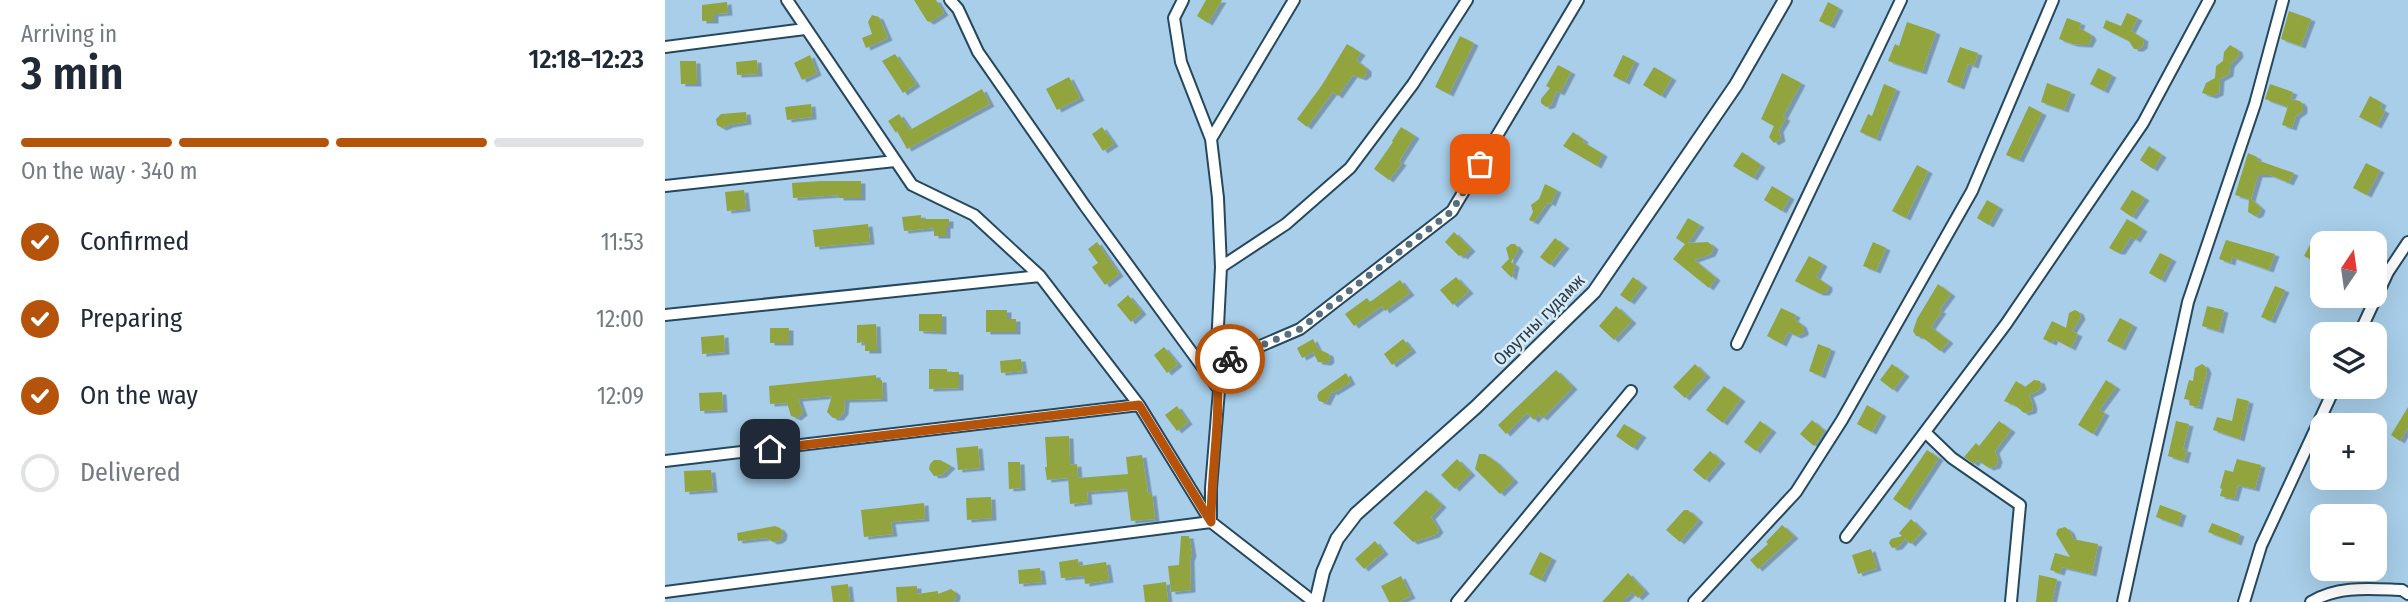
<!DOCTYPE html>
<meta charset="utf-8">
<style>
body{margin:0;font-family:"Fira Sans Condensed",sans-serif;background:#f2f2f3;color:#1f2937;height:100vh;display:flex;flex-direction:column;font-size:26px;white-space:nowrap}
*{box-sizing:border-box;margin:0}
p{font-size:23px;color:#747a83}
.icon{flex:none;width:38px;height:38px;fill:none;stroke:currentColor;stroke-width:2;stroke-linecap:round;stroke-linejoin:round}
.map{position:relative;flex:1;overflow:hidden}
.drawer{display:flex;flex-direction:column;background:#fff;width:665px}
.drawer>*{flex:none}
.needle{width:46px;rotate:13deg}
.controls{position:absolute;left:1645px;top:231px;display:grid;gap:14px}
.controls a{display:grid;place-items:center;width:77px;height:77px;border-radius:14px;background:#fff;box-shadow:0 7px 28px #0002;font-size:35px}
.pin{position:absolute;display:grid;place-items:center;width:60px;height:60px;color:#fff;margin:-30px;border-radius:14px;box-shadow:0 4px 10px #0006}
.courier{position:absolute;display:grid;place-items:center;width:70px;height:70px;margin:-35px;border:5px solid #b45309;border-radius:50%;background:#fff;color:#222;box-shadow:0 2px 9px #0007}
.headline em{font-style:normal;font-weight:600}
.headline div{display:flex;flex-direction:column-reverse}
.headline{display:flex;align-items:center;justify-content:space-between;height:119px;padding:0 21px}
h1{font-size:46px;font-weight:600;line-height:52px}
.bar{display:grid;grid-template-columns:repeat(4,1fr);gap:10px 7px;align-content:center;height:84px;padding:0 21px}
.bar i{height:9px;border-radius:5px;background:#e0e1e3}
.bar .selected{background:#b45309}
.bar p{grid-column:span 4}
ol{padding:0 21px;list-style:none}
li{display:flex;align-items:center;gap:21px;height:77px}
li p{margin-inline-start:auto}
li .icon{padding:7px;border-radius:50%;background:#b45309;color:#fff;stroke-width:4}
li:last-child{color:#747a83}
li i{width:38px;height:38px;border:4px solid #e0e1e3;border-radius:50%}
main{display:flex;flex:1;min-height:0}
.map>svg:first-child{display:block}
.building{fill:#91a43e;filter:url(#shadow)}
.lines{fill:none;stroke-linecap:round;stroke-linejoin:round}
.minor-casing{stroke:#26485e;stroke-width:14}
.tertiary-casing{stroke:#26485e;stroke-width:16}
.minor{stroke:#fff;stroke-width:10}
.tertiary{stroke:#fff;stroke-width:12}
.done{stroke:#586f80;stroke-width:7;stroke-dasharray:0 12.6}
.route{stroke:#b45309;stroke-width:9}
.labels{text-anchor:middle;stroke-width:5;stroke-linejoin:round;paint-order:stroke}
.street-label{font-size:18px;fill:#2d3c47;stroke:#d9ecfa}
</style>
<main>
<section class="drawer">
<div class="headline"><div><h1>3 min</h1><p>Arriving in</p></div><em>12:18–12:23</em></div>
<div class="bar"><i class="selected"></i><i class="selected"></i><i class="selected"></i><i></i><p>On the way · 340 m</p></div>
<ol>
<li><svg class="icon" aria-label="check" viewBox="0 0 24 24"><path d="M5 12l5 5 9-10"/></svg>Confirmed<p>11:53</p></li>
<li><svg class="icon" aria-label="check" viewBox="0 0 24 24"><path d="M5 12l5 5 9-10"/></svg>Preparing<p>12:00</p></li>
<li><svg class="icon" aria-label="check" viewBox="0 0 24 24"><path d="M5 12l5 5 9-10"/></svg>On the way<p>12:09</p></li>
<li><i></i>Delivered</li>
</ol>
</section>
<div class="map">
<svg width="1743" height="602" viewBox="0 0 1743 602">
<defs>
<filter id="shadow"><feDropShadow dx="4.5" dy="2.5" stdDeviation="0" flood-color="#0004"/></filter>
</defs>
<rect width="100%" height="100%" fill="#a8cee9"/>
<path class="building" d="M249,0H271L279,13L265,22L262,21Z
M541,0H557L543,23L532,16Z
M62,2L63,13L49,14V21H37V5Z
M1163,2L1174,8L1165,26L1154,21Z
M1624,11L1646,19L1636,46L1616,39Z
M1462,13L1473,18L1466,31L1479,39L1478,46L1474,49H1469L1464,41L1438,28L1441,20L1456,26Z
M207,15L214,17L223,38L201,48L197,38L207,34L203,22Z
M1402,18L1416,23L1414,28L1425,34L1427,38L1423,45L1408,44L1394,39Z
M1242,22L1271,32L1257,72L1223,61L1230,44L1234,46Z
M795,36L809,43L784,94L770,87Z
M682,44L696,53L691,60L702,69V74L697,78L688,75L673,96L668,92L642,127L632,119L657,85Z
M1565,45L1573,50L1574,55L1565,65L1564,74L1555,79L1554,93L1547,96L1537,93L1541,83L1550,78L1551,66L1558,61L1559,52Z
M1295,47L1313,53L1309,66L1303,64L1295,87L1282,82Z
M230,54L251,84L238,93L217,61Z
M145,55L152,73L137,80L129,63Z
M958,55L970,61L960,82L948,76Z
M92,60L93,74L72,75L71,62Z
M15,61H31L32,84H16Z
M893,65L906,72L895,93L891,91L886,105L881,107L876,103V99L885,88L881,86Z
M989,67L1007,78L996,96L978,85Z
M1433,68L1447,75L1439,91L1425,84Z
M1117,73L1136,83L1118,117L1121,118L1114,130L1116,139L1109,143L1104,137L1109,126L1096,119Z
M404,77L415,98L392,110L381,89Z
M1382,83L1406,92L1399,110L1376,102Z
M1219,84L1231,89L1211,139L1195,132L1203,114L1207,116Z
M1605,84L1628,92L1625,99L1635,101L1638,105V111L1631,116L1627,128L1617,125L1624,103L1622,107L1600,99Z
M317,89L325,104L242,149L232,131L231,133L223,121L234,114L245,130Z
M1705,96L1717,103L1715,108L1720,111L1712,126L1694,117Z
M146,104L147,117L122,120L120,107Z
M1364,106L1377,113L1354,160L1341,155Z
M81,112L82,122L64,125L57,128L52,125L51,119L56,114Z
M437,127L449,144L438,151L427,134Z
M736,127L750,136L734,161L737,163L724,180L709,169L728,142L727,141Z
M908,132L919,140L918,142L938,154L932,166L898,146Z
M1484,146L1497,155L1488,169L1475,160Z
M1077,152L1096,165L1088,178L1068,166Z
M1583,153L1592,157V160L1629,173L1624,183L1605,175H1593L1586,199L1596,208L1594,214L1590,216L1583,212L1584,199L1570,195Z
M1701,163L1715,170L1702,195L1688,188Z
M1252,165L1263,171L1241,218L1227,211Z
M156,181H196V198H174V195L128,198L127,183Z
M880,184L892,190L886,204L883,202L869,222L864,220L868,212L866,205L874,199Z
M1107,186L1125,197L1117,211L1099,200Z
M79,190L81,209L62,211L60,192Z
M1467,190L1480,198L1467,217L1455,209Z
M1322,200L1334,207L1324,225L1312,218Z
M256,215V219H284V226H281V236H269V228L239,231L237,217Z
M1023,218L1035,225L1023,243L1043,242L1049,247L1046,254L1029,260L1051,278L1044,288L1008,259L1020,244L1011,238Z
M1462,219L1478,229L1471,240L1466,237L1456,252H1452L1444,248Z
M203,224L205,242L150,247L148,230Z
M789,232L806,249L798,257L796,255L794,256L780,242Z
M1650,235L1659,240L1649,261L1639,256Z
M890,238L900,246L885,265L875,257Z
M1561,240L1610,254L1604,270L1567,257L1566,263L1554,259Z
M432,242L454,274L440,285L427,267L433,263L423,249Z
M1208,242L1221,248L1211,271L1198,266Z
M846,244H850L854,249L846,262L850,265L847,278L836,267L844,259L841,248Z
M1495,253L1507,259L1496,280L1484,273Z
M1144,256L1158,264L1151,277L1163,285V289L1160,293H1154L1130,281Z
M791,277L804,291L788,305L775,290Z
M968,277L978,285L965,302L955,295Z
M735,280L745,293L720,311L717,306L689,326L680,314L702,298L705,302Z
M1273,284L1286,294L1274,310L1277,311L1266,327L1284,341L1275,351L1257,337L1251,336L1248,331L1252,319Z
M1610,286L1620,290L1606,321L1596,317Z
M463,295L477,312L466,322L452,305Z
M951,306L967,321L949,340L934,326Z
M1542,306L1559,310L1554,331L1537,326Z
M1116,308L1131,315L1129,319L1137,325L1139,330V333L1132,336L1123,332L1117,344L1102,336Z
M321,310H342V319H351V332H321Z
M1410,310L1414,312L1416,317L1407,331L1413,334L1406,348L1389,339L1387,343L1378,339L1387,321L1401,328L1404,313Z
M254,314H277V332L254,331Z
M1455,318L1468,325L1456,348L1442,341Z
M211,324L212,351H200V342L192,343V325Z
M105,328H124V343H105Z
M59,335L60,352L37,354L36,337Z
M648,339L653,349L664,354L665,360L662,363L653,362L648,352L637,358L632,348Z
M738,339L747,350L727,365L719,354Z
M1153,344L1166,349L1156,376L1144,371Z
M499,347L513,364L502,373L489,355Z
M356,359L358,371L336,373L335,361Z
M1030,364L1041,375L1020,398L1008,387Z
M1227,364L1240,374L1228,390L1215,380Z
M1537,364L1540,366L1542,371L1533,407L1524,405L1525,400L1519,399L1524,380L1528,381L1530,368Z
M264,369H282V372H294V388L264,389Z
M891,370L908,387L878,418L874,415L869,420L862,413L841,434L833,425Z
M681,373L686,382L668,393L667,391L661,403L654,401L652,396L654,392Z
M211,375V380H217L218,399L180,400L179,412L174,418H168L162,412L167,396L133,399L138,413L132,418L126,416L122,403L105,404L104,386Z
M1369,380L1375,381L1377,387L1373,391L1364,395L1368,406L1367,411L1359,413L1351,406L1339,401L1351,381L1360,387Z
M1441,380L1451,387L1434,410L1440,413L1428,434L1413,425Z
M1059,386L1076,399L1058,423L1041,410Z
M57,392L58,410L35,411L34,393Z
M1572,398L1584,401L1575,439L1548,430L1552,417L1567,421Z
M1202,405L1217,414L1207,432L1192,424Z
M512,406L523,422L512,431L500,415Z
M1743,407V428L1735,441L1726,435Z
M1147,420L1160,431L1149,446L1135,434Z
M1095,421L1107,430L1091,451L1079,442Z
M1334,421L1346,430L1330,451L1333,460L1331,466L1324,468L1312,460L1309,464L1299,457L1311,443L1314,446Z
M1511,421L1524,424L1518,449L1522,450L1519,461L1503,456Z
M959,424L977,435L968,448L951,436Z
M404,436L405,465L412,464L413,478L463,474L461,457L477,455L483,494L487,493L490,519L466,521L462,489L422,492L423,502L405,504L403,478L382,480L380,467H382L380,437Z
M313,446L315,468L293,470L291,448Z
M1262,450L1274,458L1241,508L1228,499Z
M1045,451L1056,461L1040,480L1028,470Z
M814,454H820L831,462L849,480L835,494L810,469Z
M792,459L806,473L790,489L776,475Z
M1572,459L1596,465L1590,489L1573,485L1569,499L1555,496L1557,489L1555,488L1560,470L1568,472Z
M269,460H275L286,466L277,475L269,476L264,469L265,464Z
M343,462H355L356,488L344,489Z
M46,470L48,490L20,492L19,471Z
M761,490L777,505L766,517L774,530L770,535L748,542L728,523Z
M326,497L327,518L302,520L301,498Z
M259,503L260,519L226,522L228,534L199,537L196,510Z
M1495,505L1517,513L1513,525L1491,517Z
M1019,510H1023L1034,520L1015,542L1001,530Z
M1246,519L1258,531L1246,544L1240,539L1233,547L1227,548L1224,543L1226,539L1237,536L1234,533Z
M1547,523L1575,534L1572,543L1543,532Z
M1117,525L1129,536L1093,569L1085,560L1103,544L1101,542Z
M110,526L115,528L118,532L117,538L113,541L108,542L102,538L73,541L72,533Z
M1400,527L1405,531L1408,539L1433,544L1427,574L1397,567L1395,573L1385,570L1390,553L1405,557L1391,534L1393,529Z
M516,536H524L527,554L525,559L526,590L506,592L503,566L514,565Z
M710,541L719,552L699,569L690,559Z
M1206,549L1212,568L1193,574L1187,555Z
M875,552L887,558L876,580L864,574Z
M413,559L414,566L441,562L444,580L420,584L419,576L396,578L394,562Z
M375,568L377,582L354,584L353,570Z
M963,573L980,591L973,598L967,592L957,602H937Z
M1374,575L1392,579L1387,602H1371Z
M736,576L746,596L733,602H724L716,586Z
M501,582L503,602H480L478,585Z
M183,584L185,602H168L166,586Z
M252,586V594L273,591V594L286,589L291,593V597L288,602H232L231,587Z"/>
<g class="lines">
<g class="minor-casing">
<path id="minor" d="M285,0L293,9L313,52L420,206L552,387
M518,0L509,18L516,62L546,139
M629,0L546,139L553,198L556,267L551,365L554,390L546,488V522L649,602
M0,47L140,29
M0,186L230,161
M556,267L621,224L685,168L748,84L802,0
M0,315L375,276
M1694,334L1723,272L1743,242
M1072,344L1236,0
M551,365L635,329L787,211L913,0
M1261,433L1287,458L1355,505L1346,602
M0,461L474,405
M1181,537L1341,324L1478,123L1544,0
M0,592L546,522L474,405L375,276L309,215L247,185L122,0
M792,602L966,391
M1029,602L1131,492L1177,420L1307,191L1388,0
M1458,602L1523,302L1590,104L1618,0
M1579,602L1596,546L1670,387
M1646,602C1673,585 1707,589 1737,590L1743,594"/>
</g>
<g class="tertiary-casing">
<path id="tertiary" d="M651,602L658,572L672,539L691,514L811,407L929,292L1071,85L1120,0"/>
</g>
<use href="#minor" class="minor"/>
<use href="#tertiary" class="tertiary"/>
</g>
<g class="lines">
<path class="done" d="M565,359L635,329L787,211L815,164"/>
<path class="route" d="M105,449L474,405L546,522C546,469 557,417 551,365L565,359"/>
</g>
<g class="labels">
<g class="street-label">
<text transform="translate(874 320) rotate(-45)" y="6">Оюутны гудамж</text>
</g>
</g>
</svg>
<div class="controls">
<a><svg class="needle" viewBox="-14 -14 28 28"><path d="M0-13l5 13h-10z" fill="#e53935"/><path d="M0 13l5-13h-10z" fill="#747a83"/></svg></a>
<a><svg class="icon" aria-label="layers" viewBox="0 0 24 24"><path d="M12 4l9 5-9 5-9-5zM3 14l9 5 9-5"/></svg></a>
<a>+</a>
<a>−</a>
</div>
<div class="pin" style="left:815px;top:164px;background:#ea580c"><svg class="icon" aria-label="bag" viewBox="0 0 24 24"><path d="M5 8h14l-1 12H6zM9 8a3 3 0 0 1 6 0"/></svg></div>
<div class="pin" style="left:105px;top:449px;background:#1f2937"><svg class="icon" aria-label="home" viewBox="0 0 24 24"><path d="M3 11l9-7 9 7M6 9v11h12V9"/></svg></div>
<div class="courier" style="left:565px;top:359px"><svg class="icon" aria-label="bike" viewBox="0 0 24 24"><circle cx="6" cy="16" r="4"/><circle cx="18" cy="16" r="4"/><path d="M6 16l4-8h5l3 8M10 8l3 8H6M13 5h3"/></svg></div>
</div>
</main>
